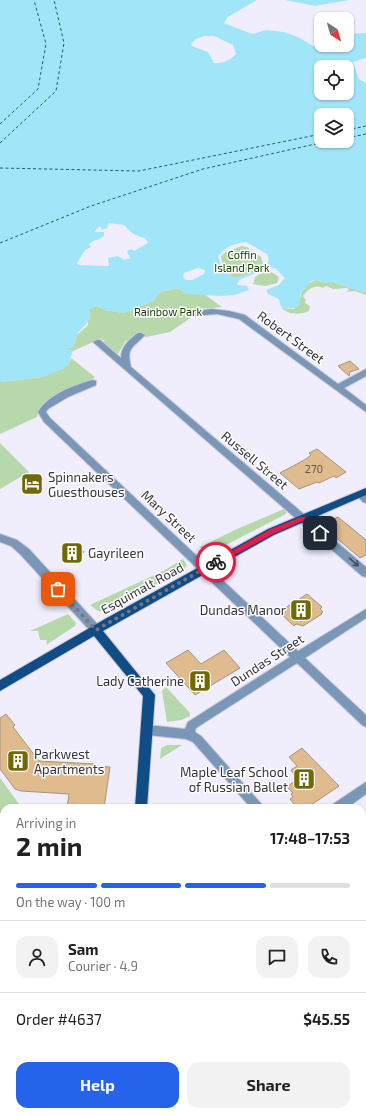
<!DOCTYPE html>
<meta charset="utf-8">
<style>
body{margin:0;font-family:"Exo 2",sans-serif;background:#f2f2f2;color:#202124;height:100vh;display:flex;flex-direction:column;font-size:15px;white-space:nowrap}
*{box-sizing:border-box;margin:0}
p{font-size:13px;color:#757577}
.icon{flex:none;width:22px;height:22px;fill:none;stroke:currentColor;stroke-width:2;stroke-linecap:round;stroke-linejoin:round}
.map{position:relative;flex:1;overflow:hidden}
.panel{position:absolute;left:0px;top:804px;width:366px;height:312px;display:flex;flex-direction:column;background:#fff;border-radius:12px 12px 0 0;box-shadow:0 1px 3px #0004}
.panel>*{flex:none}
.needle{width:26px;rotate:143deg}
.tools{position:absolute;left:314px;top:12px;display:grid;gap:8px}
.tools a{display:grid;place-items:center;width:40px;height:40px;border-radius:8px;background:#fff;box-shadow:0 1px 3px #0004;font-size:20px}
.pin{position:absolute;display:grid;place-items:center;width:34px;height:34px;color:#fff;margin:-17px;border-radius:8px;box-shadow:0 2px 6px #0006}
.courier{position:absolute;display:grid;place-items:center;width:40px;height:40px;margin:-20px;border:3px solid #e11d48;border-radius:50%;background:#fff;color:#222;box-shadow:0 1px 5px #0007}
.head em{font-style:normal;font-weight:700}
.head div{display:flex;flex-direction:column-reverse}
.head{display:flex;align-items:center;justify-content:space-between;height:68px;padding:0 16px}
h1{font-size:26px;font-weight:700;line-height:30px}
.bar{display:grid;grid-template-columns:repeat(4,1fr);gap:6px 4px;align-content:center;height:48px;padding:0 16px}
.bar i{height:5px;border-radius:3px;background:#e0e0e0}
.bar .selected{background:#2563eb}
.bar p{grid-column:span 4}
.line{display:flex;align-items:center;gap:10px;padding:0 16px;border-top:1px solid #e0e0e0}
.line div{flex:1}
.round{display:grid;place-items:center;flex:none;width:42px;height:42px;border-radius:12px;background:#f2f2f2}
.button{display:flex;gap:8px;margin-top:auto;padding:8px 16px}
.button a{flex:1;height:46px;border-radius:12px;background:#2563eb;color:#fff;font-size:16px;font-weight:700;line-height:46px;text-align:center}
.button a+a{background:#f2f2f2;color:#202124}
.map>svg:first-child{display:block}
.green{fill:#b7d8aa}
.water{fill:#a1e5f8;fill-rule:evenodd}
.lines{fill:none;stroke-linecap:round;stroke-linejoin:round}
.ferry{stroke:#235a69;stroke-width:1;stroke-dasharray:3 2.5;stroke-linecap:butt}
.building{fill:#e0bb8e;stroke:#a49480}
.minor-casing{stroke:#cbc9d7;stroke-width:2}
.major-casing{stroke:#cbc9d7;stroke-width:2}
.minor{fill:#7a97b8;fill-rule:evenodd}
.major{fill:#104c85;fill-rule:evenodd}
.oneway{stroke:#464d5c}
.route{fill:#e11d48}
.done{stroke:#767580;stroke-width:4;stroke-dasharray:0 7.2}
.labels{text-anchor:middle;stroke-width:3;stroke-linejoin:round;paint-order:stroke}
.far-park-label{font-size:11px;fill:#1a4300;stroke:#fdfdfd}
.number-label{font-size:11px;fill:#605651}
.street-label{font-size:13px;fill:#35343d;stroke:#fdfdfd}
.poi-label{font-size:13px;fill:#35343d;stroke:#fdfdfd;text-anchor:start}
</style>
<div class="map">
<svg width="366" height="1116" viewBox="0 0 366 1116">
<rect width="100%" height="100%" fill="#f0eefd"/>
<path class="green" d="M242,246L247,247L261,257L264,267L259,272L234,278L223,268L221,256L226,252Z
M267,269L279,277L277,283L265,286L253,284L255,277Z
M317,280L325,283H335L366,293V295L355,291L346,292L349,290L347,288L333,289L326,286L323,288C315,284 308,289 303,296L306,300L305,303L310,306L309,311C300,315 288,315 282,308L294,309L300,304C299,293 306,282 317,280Z
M173,289H180L187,294H204L222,307L200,309L188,312L192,317L170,332L146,337L140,332L125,342L118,354L103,342L105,340H101L102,338L73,351L68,350V347L73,348L77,335L88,325V309L97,306L105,310L124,313L153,301L160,292Z
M71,358L95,377L88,383L44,404L40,409L37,417L0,434V382L43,377L68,365Z
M0,443L29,472L0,489Z
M284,509L286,512V514L208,554L200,547L237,529Z
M183,559L187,565L184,569L138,595L102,611H98L90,605L165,570Z
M68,614L76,623L75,626L46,645L47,640H40L38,631H30Z
M166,687L190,713V716L181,720L167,722L162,691Z
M167,745H182L160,759L161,748Z
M0,778L22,808H4V1061L0,1090Z"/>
<path class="water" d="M0,0H257L228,17L224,23L252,34L266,30L283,32L298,37L313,46L321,44L347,45V34L366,33V58L353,62L359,79L366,83V293L335,283H325L317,280L311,281L300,295V304L297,308H282L280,305L279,299L268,294L266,290L279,285L285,278L276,269L270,267L239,280L237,285L247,286L249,290L234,295L221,296L187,294L180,289H173L160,292L153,301L124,313L105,310L97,306L89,309C94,323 82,325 77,335C75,339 74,344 73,348H68V350H73L68,365L63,369L43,377L0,382ZM205,36H214L233,45L236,54C231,60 222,64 214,63L208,52L192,46L191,44L196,39ZM321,67H347V93H321ZM321,115H347V141H321ZM109,223L124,225C130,232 135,236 145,238L148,243L134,251L131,249L127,251L130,258L124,260L118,256L108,258L109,266L78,265L77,263L85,250L91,247L89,244C93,240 99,240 104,236V232H94L100,226L102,230L107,228ZM246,242L267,254L269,259L267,265L253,272L235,278L224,271L218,257C224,247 235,243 246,242ZM198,268L205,270L204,274L192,280H186L183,277L184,273Z
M285,0H349L315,6Z"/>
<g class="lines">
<path class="ferry" d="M0,124L38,89L46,44L34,0
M347,130L366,126
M347,138L366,134
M0,143L56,91L64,43L54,0
M0,168L139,171L321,134
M0,243L91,206L203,169L329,141"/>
</g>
<path class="building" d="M350,361L359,369L350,372L349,376L338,366Z
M317,449L346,472L336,478L334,476L319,483L317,482L299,489L280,473L306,459L311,455L309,453Z
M338,517L366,540V555L360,558L321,525Z
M78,545L84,552L69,561L61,553Z
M307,594L322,607L320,609L323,612L321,613L322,614L303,626L296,624L294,626L279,612Z
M188,650L201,664L224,650L240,668L195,695L166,663Z
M6,714L15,725L13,727L39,761L95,764V766L110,767L104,808H67L69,794L21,791L15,789L0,769V718Z
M302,748L339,786L311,805L314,808H297L290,799L293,797L291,794L293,793L287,787L297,779L291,770L297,766L289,757Z"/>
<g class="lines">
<g class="minor-casing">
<path id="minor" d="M211,309L229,311L245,315L338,384L366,369V376L344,388L366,405V412L239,319L217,314L192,316L188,314L192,312Z
M138,333H141L145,335C133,348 126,347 131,367L366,567V577L362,576L93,342L97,340H100L121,358C121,346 129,340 138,333Z
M93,380L96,381V385L68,397L48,409L46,412L50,418L298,651L366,609V618L305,658L366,715V727L362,725L297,663L196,728L195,732L201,736L265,808H251L193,742L186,739L148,735L144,733L142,730L144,727L148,725L185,729L188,722L290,657L44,422L38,412C48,395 74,385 93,380Z
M360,491L366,494V503L363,502L355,494Z
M0,534L17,540L29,549L100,627L101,630L100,633H92L21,555L11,546L0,542Z
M366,782V794L347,808H331L333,804Z
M362,916L366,917V932L362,931Z
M366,965V980L362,982V967Z
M183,1112H201L200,1116H182Z
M244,1112H260L261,1116H245Z"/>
</g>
<g class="major-casing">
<path id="major" d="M366,488V495L274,535L103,631L155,695L147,808H135L143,696L94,636L0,691V680L105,619L268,529Z
M109,1112H123L122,1116H108Z"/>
</g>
<use href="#minor" class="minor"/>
<use href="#major" class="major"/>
</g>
<defs><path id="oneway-shaft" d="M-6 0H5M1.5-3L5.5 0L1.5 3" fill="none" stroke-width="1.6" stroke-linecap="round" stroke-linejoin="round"/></defs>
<use class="oneway" href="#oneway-shaft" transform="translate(354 562) rotate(41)"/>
<path class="route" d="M301,517H305L322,531V534H317L302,521L273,534L218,564L212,562L269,530Z"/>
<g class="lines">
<path class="done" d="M58,589L96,630L216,562"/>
</g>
<defs>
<g id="hotel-square" transform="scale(1.15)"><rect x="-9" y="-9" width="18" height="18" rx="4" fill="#706a05" stroke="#fdfdfd"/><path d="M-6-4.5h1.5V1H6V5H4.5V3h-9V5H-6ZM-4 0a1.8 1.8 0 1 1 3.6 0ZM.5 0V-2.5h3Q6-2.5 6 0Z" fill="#fff"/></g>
<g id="building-square" transform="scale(1.15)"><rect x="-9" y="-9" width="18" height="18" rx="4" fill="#706a05" stroke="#fdfdfd"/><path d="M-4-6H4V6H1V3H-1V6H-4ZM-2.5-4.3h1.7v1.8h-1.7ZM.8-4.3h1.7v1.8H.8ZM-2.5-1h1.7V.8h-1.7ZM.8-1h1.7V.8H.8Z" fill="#fff"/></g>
</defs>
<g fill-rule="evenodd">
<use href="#hotel-square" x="32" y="484"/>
<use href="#building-square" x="72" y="553"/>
<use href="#building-square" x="301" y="610"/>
<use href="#building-square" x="200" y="681"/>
<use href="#building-square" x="18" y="761"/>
<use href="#building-square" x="304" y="779"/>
</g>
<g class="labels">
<g class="far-park-label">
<text x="242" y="259">Coffin<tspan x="242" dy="13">Island Park</tspan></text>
<text x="168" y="316">Rainbow Park</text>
</g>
<g class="number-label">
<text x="314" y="473">270</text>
</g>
<g class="street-label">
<text transform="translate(291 337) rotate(36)" y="5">Robert Street</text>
<text transform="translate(255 460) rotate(40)" y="5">Russell Street</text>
<text transform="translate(169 516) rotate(43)" y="5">Mary Street</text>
<text transform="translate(142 588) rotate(-29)" y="5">Esquimalt Road</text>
<text transform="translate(267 660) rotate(-33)" y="5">Dundas Street</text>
</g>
<g class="poi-label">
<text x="48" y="482">Spinnakers<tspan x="48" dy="15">Guesthouses</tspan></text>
<text x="88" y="558">Gayrileen</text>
<text x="286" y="615" text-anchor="end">Dundas Manor</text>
<text x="184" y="686" text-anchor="end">Lady Catherine</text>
<text x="34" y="759">Parkwest<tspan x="34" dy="15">Apartments</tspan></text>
<text x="288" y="777" text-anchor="end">Maple Leaf School<tspan x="288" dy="15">of Russian Ballet</tspan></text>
</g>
</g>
</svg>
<div class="tools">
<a><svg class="needle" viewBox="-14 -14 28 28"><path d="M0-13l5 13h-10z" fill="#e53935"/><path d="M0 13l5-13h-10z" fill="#757577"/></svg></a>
<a><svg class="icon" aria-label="locate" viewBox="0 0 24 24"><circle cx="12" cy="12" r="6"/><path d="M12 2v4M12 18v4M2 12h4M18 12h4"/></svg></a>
<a><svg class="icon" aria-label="layers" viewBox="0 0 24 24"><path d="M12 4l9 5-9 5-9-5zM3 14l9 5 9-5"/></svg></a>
</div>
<div class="pin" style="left:58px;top:589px;background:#ea580c"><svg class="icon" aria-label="bag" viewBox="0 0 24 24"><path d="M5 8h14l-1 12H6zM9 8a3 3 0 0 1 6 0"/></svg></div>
<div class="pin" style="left:320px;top:533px;background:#1f2937"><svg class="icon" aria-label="home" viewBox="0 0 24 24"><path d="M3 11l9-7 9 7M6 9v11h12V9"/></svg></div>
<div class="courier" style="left:216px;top:562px"><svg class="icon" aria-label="bike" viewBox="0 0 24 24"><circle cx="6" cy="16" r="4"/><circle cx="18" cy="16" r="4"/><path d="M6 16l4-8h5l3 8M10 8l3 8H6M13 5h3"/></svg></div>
<section class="panel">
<div class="head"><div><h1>2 min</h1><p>Arriving in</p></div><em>17:48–17:53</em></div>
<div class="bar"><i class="selected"></i><i class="selected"></i><i class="selected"></i><i></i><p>On the way · 100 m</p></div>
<div class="line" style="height:72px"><a class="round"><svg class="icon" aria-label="person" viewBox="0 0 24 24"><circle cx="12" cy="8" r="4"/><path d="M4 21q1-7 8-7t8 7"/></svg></a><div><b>Sam</b><p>Courier · 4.9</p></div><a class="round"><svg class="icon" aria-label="chat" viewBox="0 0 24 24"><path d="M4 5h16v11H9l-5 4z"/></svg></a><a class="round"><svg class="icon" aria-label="phone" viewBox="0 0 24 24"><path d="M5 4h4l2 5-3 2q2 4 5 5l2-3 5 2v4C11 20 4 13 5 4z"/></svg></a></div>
<div class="line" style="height:52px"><div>Order #4637</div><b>$45.55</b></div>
<div class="button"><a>Help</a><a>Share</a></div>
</section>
</div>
